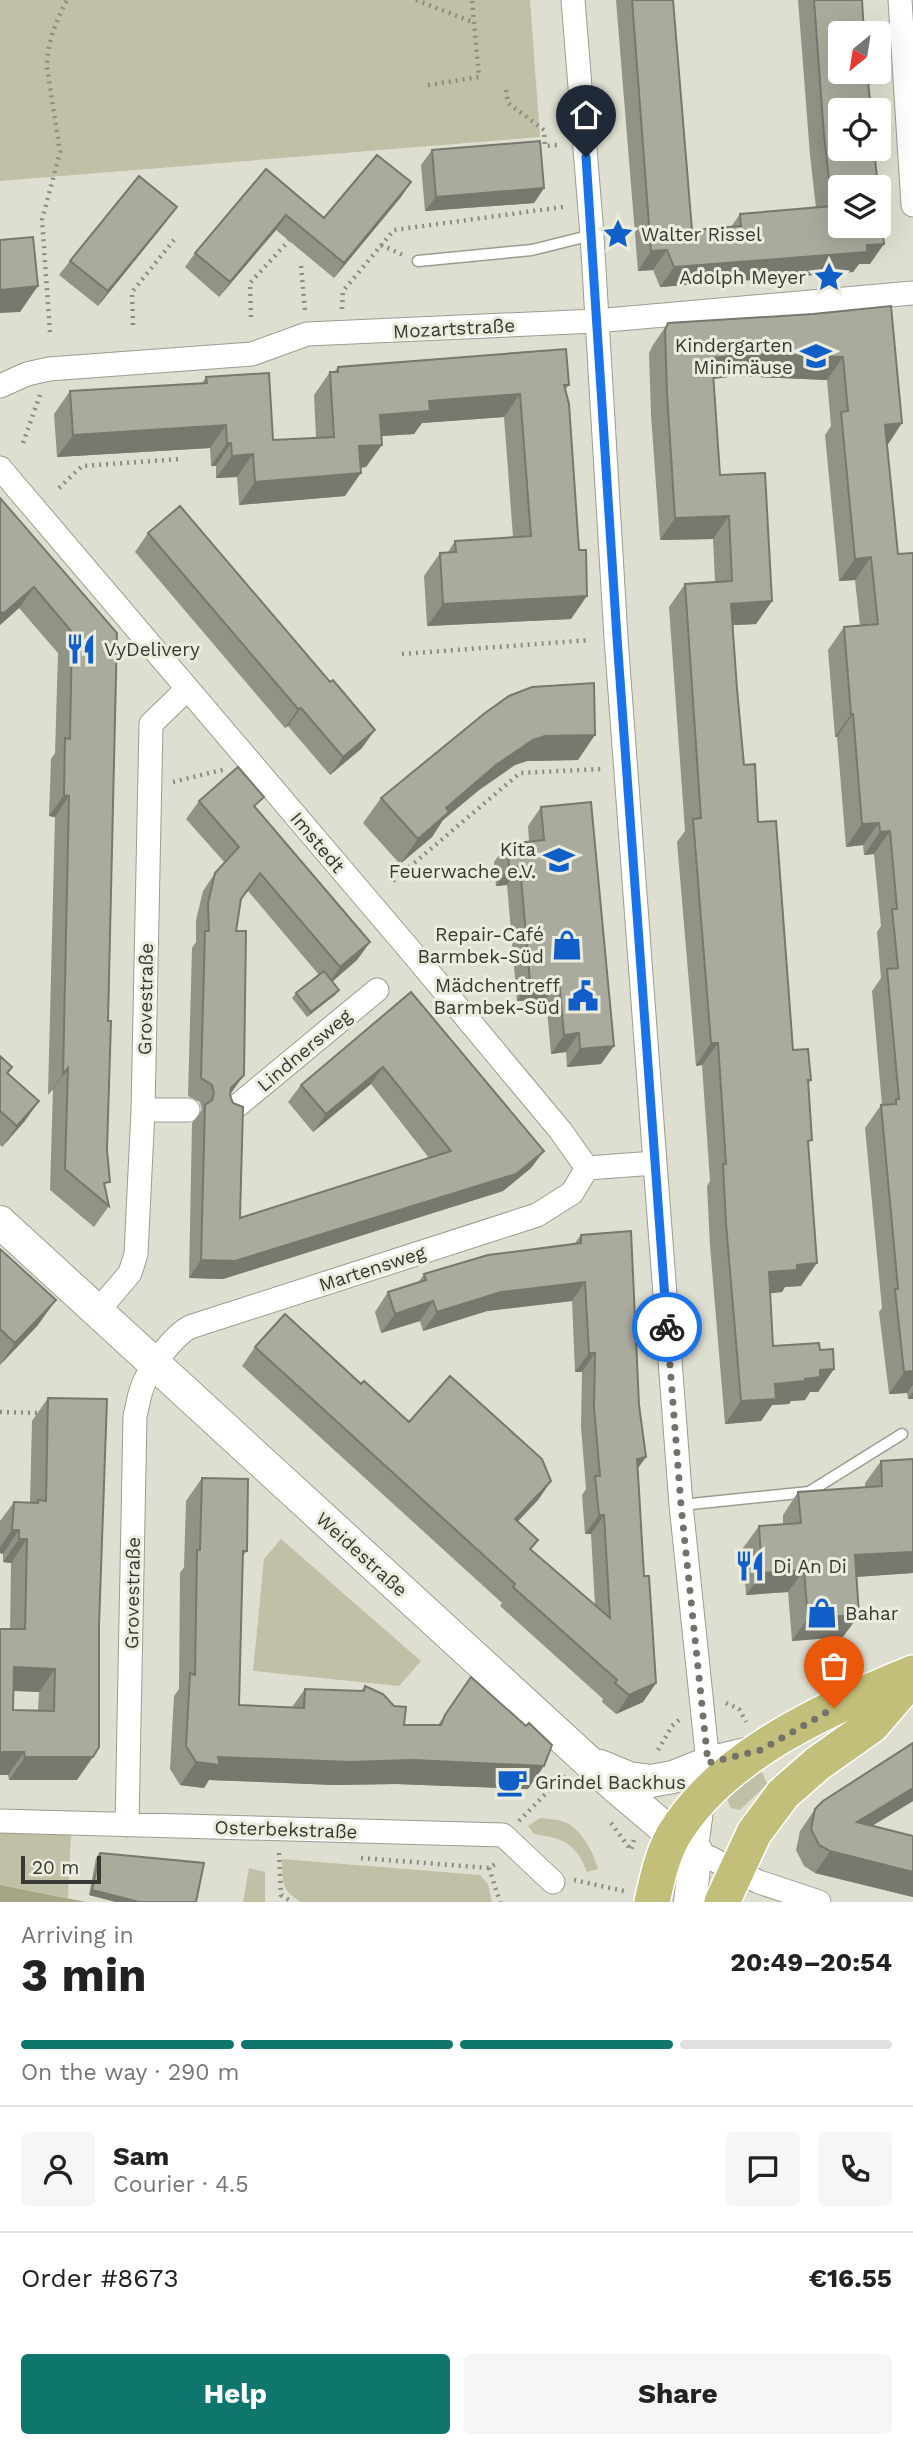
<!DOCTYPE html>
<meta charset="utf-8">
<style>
body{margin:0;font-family:"Work Sans",sans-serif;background:#f6f6f6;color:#222;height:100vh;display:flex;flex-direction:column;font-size:26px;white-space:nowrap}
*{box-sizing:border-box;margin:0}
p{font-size:23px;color:#767676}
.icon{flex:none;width:38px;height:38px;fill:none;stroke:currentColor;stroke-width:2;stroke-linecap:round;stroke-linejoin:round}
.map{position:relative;height:1902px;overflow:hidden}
.side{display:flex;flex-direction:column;background:#fff;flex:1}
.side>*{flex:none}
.needle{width:46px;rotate:210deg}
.fabs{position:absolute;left:828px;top:21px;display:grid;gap:14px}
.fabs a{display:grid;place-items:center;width:63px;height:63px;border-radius:7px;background:#fff;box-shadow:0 7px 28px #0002;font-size:35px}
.scale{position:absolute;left:21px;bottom:18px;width:80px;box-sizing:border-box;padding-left:7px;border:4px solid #393934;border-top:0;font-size:19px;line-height:24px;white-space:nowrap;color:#393934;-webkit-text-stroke:5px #ececde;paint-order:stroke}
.pin{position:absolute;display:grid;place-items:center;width:60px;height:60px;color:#fff;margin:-72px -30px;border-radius:50% 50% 50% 0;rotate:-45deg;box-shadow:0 0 7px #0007}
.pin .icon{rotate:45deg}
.courier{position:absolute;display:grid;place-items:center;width:70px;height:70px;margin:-35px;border:5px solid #1a73e8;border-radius:50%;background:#fff;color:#222;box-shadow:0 2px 9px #0007}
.headline em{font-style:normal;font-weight:700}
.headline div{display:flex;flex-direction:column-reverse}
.headline{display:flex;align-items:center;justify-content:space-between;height:119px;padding:0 21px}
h1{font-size:46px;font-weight:700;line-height:52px}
.bar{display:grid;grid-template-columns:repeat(4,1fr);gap:10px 7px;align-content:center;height:84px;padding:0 21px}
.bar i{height:9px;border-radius:5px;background:#e0e0e0}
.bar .current{background:#0f766e}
.bar p{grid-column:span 4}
.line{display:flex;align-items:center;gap:18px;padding:0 21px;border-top:2px solid #e0e0e0}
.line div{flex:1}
.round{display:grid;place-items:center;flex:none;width:74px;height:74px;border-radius:7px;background:#f6f6f6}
.action{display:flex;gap:14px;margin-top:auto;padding:14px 21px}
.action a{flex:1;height:80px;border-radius:7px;background:#0f766e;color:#fff;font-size:28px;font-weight:700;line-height:80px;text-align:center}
.action a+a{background:#f6f6f6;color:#222}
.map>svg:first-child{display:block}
.green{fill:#c0c0a7}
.water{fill:#a5a584}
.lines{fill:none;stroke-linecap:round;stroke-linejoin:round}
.lane-casing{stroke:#9c9c8f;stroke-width:13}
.street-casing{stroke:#9c9c8f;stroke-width:25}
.secondary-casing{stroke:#9c9c8f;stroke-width:34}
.primary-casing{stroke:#fff;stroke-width:38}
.path{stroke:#8c8c83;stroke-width:4.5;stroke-dasharray:2 5;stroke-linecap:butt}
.lane{stroke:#fff;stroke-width:10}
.street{stroke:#fff;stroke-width:23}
.secondary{stroke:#fff;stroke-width:32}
.primary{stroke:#c1bf79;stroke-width:35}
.wall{fill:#929387;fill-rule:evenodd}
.shaded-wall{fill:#77786e}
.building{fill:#aaab9d;stroke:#77786e;stroke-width:2;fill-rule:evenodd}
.done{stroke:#73736b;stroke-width:7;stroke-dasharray:0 12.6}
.route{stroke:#1a73e8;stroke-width:9}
.labels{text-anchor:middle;stroke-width:6;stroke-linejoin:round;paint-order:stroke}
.poi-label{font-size:19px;fill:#393934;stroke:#ececde;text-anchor:start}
.street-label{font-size:19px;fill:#393934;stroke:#ececde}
</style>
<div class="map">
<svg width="913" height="1902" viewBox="0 0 913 1902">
<rect width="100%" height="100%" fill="#dfdfd1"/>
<path class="green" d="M0,0H530L540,137L0,181Z
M281,1539L421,1661L399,1686L253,1671L264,1559Z
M760,1767L767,1784L740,1810L731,1808L727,1799L735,1787Z
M540,1818C547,1819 555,1819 562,1821C580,1826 594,1853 598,1869L587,1872C575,1842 564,1839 534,1834L528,1826Z
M0,1831L71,1832L68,1898L0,1885Z
M282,1859L480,1875L488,1884L492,1902H301C280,1889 283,1882 282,1859Z
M249,1868L265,1872V1902H243Z"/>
<path class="water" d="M0,1885L86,1902H0Z"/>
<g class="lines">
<g class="lane-casing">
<path id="lane" d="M418,261L532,250L592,235
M681,1505L809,1492L902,1434"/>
</g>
<g class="street-casing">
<path id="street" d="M573,0L592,235L616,638L655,1163L681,1505L708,1763L696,1851L759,1882L819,1902
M900,0L913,205
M0,386L27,374L49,369L252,354L307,334L596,321L913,293
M0,468L415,956L560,1130L587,1168
M143,1110H188
M231,1111L377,990
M587,1168L655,1163
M97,1312L130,1273L136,1254L143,1110L151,724L187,689
M0,1821L503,1835L553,1882
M127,1825L135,1416C138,1405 139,1393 144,1383C151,1366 174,1335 190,1327L537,1215L572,1193L587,1168"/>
</g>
<g class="secondary-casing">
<path id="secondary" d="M0,1222L616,1787L674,1836L696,1851L690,1902
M600,1766L629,1778L651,1781L673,1777L708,1763L758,1751"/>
</g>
<g class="primary-casing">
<path id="primary" d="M652,1902C657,1879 662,1856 673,1836C721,1755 829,1707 913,1673
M722,1902L754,1833L783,1794L817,1764L872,1725L913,1677"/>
</g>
<path class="path" d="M416,0L473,22
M428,85L479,77L472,0
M506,90L508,103L544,130L545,146L558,145
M381,245L403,255
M301,266L305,311
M342,309L343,291L394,230L563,207
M251,317L250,283L293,236
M133,325L132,292L174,240
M50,332L42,220L60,152L47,67C47,44 56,20 67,0
M23,443L40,395
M59,488L82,466L180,459
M402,654L590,640
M173,782L226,769
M393,881L520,773L601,769
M0,1412L41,1413
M726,1703L739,1709L746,1722
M658,1750L672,1726L679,1720
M519,1821L563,1776L564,1778
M611,1823L631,1850L634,1840
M279,1853L281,1895L292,1902
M361,1858L489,1868L497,1863
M489,1868L500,1902
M574,1880L624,1891"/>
<use href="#lane" class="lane"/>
<use href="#street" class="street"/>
<use href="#secondary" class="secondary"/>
<use href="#primary" class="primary"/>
</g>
<path class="wall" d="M616,0H673L692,230L731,227L740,214L816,208L810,155L798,0H862L870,264H859L853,272L660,287L653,270L638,271Z
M432,150L544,188L534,203L425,211L421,165Z
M266,169L324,218L411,182L401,197L334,278L276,230L219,297L185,267L195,253Z
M177,207L166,222L98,306L59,275L70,261Z
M891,306L887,445L898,554L913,553V1399H908L907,1393L889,1394L879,1312L882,1308L865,1128L881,1105H882L872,991L881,978L877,932L881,926L874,854L864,855L863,845L846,847L837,737H835L828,650L844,627L860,626L855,580L839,581L825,435L831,426L827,380L736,376L713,379L720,475L772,601L756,624L733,625L737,689L744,765L758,822L793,1050L811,1080L808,1084V1146L801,1286L785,1287L782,1292L770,1293L773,1346L820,1350L834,1369L818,1392H810L805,1400L791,1401L789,1404L772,1405L761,1421L725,1424L710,1246L707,1186L710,1181L702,1065L696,1066L677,842L685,831L669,607L685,584L715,582L713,539L660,540L651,415L649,353L653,345L668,323L813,314Z
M338,367L569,385L565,390L571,619L427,626L424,576L440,553L448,552L455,541L513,537L504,417L422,423L414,434L381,436L366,467L360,468L345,496L239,505L237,477L216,478V466H211L210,448L57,457L54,414L70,391L202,383L206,377L273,440L316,438L314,395L330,372H334Z
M0,498L117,633L105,1189L109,1206L94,1227L50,1190L53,1089L48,1095L55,817L49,816L51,759L55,753L58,653L19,608L0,625Z
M148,533L362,748L330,775L288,726L285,728L135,552Z
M485,713L578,760L527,761L515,765L479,790L443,820L432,837L400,864L363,823L381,798Z
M199,801L256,808L370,942L357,960L332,982L339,990L335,995L307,1017L292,998L296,993L319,975L248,891L241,900L236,931L244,1075L230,1094L240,1218L429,1158L371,1084L313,1132L288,1102L301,1085L411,992L531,1168L503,1191L223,1279L189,1278L192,1123L202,1110L200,1102L188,1096L192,948L196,942V920L203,891L215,873L225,863L186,819Z
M541,807L601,1064L567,1067L566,1052L551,1054L546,999L517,1001L507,885L496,886L494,862L507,844L529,842L528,826Z
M0,1056L12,1067L8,1073L39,1101L24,1122L2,1147L0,1145Z
M581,1235L639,1405L646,1457L638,1468L644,1576L656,1683L643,1702L616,1714L602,1702L603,1699L500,1606L502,1603L242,1366L255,1347L361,1384L409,1422L551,1481L538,1500L518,1521L531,1550L595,1605L591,1534H585L582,1495L586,1489L581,1427L582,1372H575L572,1301L487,1311L423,1331L420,1321L381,1333L375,1312L388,1292L418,1283L424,1274L575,1243Z
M0,1249L38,1325L0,1365Z
M48,1398L77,1780H9L8,1775L11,1563L3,1562V1554L0,1553V1521L14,1502L30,1503L32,1421ZM13,1691L39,1692L38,1710H13Z
M881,1461L913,1573L856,1577L843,1637L792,1641L788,1592L746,1595L743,1548L759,1526L783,1524V1515L798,1492L865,1487V1483Z
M202,1478L247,1551L243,1556L239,1705L292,1707L305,1689L361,1691L365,1686L404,1725H438L471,1677L528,1789L396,1784L335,1785L209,1780L204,1788L180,1785L170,1769L174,1696L179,1689L180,1573L184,1567L186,1501Z
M913,1743V1801L872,1826L913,1836V1897L815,1873L804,1866L796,1850L800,1831L815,1809Z
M100,1853L196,1902H116L89,1895L96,1858Z"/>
<path class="shaded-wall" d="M411,182L401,197L334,278L344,263Z
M544,188L534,203L425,211L436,197Z
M177,207L166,222L98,306L108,291Z
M286,215L276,230L219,297L230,282Z
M884,244L870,264H859L853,272L660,287L674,267Z
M667,250L653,270L638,271L651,251Z
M38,286L20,312L0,313V290Z
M752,354L843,357L827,380L736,376L696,381L712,358Z
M520,394L504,417L422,423L414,434L365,437L380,415L429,401Z
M902,423L887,446L885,425Z
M226,425L210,448L57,457L73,435Z
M227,443H231L216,466H211Z
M382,445L366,467L343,469L359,446Z
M253,454L237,477L216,478L232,456Z
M361,473L345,496L239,505L255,482Z
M729,516L713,539L660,540L675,518Z
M871,557L855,580L839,581L855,559Z
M34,587L19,608L0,625V612Z
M587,596L571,619L427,626L443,604Z
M772,601L756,624L716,626L731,604Z
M301,708L288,726L285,728L298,709Z
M851,714H853L837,737H835Z
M375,730L362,748L330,775L343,757Z
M595,735L578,760L527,761L515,765L479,790L443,820L432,837L400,864L418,839L446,808L496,765L533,740L545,736Z
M64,795L69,796L55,817L49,816Z
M879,823L863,845L846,847L862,824Z
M890,831L874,854L864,855L880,832Z
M520,866L507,885L496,886L509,867Z
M370,942L357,960L328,985L340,967Z
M559,980L546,999L517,1001L530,982Z
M339,990L335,995L307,1017L311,1012Z
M579,1033L566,1052L551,1054L564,1035Z
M711,1043H718L702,1065L696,1066Z
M614,1046L601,1064L567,1067L580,1049Z
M383,1067L371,1084L313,1132L326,1114Z
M68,1068L53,1089L48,1095L63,1074Z
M244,1075L231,1093L218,1106L231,1088Z
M39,1101L24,1122L2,1147L17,1126Z
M544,1151L531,1168L503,1191L223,1279L189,1278L201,1260Z
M817,1263L801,1286L785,1287L782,1292L753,1295L769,1272L797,1265Z
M585,1282L572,1301L487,1311L423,1331L437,1312L501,1292Z
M56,1300L38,1325L0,1365L15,1343Z
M433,1301L420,1321L381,1333L395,1314Z
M589,1353H595L582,1372H575Z
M834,1369L818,1392H810L805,1400L791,1401L789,1404L772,1405L761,1421L725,1424L741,1401L775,1384L805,1379L820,1370Z
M913,1371V1385L907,1393L889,1394L904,1372Z
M913,1392V1399H908Z
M646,1457L632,1476L637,1459Z
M551,1481L538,1500L502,1538L515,1519Z
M599,1515H604L591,1534H585Z
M12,1530H19L3,1554L0,1553V1547Z
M19,1539H27L11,1563L3,1562Z
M913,1552V1573L839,1578L855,1555Z
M804,1570L788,1592L746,1595L762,1573Z
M859,1615L843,1637L792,1641L808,1618Z
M14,1667L55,1669L39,1692L0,1690Z
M656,1683L643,1702L616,1714L629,1695Z
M0,1752H24L8,1775H0Z
M25,1757H93L77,1780H9Z
M218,1757L412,1760L544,1766L528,1789L396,1784L335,1785L209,1780L204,1788L180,1785L196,1762Z
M913,1788V1801L842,1844L857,1822Z
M830,1851L913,1872V1897L815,1873Z
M92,1890L139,1902H116L89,1895Z"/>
<path class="building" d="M632,0H673L692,230L741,226L740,214L832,206L824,135L814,0H862L864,33H840V72H867L871,110H840V149H874L878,187H840V226H878V191L884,244L867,245V252L674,267L667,250L651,251Z
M540,141L544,188L436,197L432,150Z
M377,155L411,182L344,263L286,215L230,282L195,253L266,169L324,218Z
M139,176L177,207L108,291L70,261Z
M33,237L38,286L0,290V240Z
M891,306L902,423L885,425L898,554L913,553V1371L904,1372L895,1289H898L881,1105L896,1104V1099H899L887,969L898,968L892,909H897L890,831L880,832L879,823L862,824L853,714H851L844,627L878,624L871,557L855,559L841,412L848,411L843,357L752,354L712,358L720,475L765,473L772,601L731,604L737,689L744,765L755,764L758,822L776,821L793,1050L808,1049L811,1080H808L812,1140L808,1141L817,1263L797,1265V1270L769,1272L773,1346L819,1343L820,1350L833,1349L834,1369L820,1370V1377L805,1379V1381L775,1384L776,1399L741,1401L726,1224L723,1164H726L718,1043H711L693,819L701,818L685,584L732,581L729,516L675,518L667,393L665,330L668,323L813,314Z
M566,349L569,385H564L569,404L579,550H586L587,596L443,604L440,553L456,552L455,541L531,536L520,394L429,401L430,411L380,415L382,445L359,446L361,473L255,482L253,454L232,456L231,443H227L226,425L73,435L70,391L207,383L206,377L269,373L273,440L334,437L330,372H338V367Z
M0,498L117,633L108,1021H111L107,1150L110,1182L104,1183L109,1206L65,1169L68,1068L63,1074L69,796L64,795L65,738L70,739L72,632L34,587L4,613L0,612Z
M180,506L330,682L333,680L375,730L343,757L301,708L298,709L148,533Z
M594,683L595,735L545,736L533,740L496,765L446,808L449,812L418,839L381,798L485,713L509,696L532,687Z
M238,767L264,797L254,806L370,942L340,967L260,873L241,899L236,931H246L244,1075L231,1088L230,1095L233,1103L243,1107L240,1218L451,1151L383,1067L326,1114L301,1085L411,992L544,1151L516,1174L235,1261L201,1260L205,1105L212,1100L214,1093L212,1085L201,1078L205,931H209L208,903L215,873L239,847L199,801Z
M591,802L614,1046L580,1049L579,1033L564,1035L559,980L530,982L520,866L509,867L507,844L544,840L541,807Z
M324,971L339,990L311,1012L296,993Z
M0,1056L12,1067L7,1073L39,1101L17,1126L0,1111Z
M631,1231L639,1405L646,1457L637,1459L639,1491L644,1576H649L656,1683L629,1695L615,1683L617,1680L513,1587L515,1584L255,1347L285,1314L361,1384L364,1381L409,1422L450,1376L542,1459L551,1481L515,1519L538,1540L530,1549L610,1618L604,1515H599L595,1476H600L594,1407L595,1353H589L585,1282L501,1292L437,1312L433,1301L395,1314L388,1292L426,1280L424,1274L488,1255L581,1243V1235Z
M0,1249L56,1300L15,1343L0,1329Z
M48,1398L107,1399L99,1626V1747L93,1757H25L24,1752H0V1629H25L27,1539H19V1530H12L14,1502L38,1503V1500L46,1501ZM14,1667L55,1669L54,1711L13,1710Z
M913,1459V1552L855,1555L859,1615L808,1618L804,1570L762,1573L759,1526L801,1523L798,1492L882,1486L881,1461Z
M202,1478L248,1479L247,1551H243L239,1705L304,1708L305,1689L364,1691L365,1686L383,1694L394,1706L406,1707L404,1725H441L445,1715L471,1677L526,1726L529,1723L552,1745L544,1766L412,1760L351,1762L218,1757L220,1765L196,1762L186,1746L190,1673L195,1675L197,1550H200Z
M913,1743V1788L857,1822L913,1836V1872L830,1851L819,1845L811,1829L815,1809L823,1801Z
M100,1853L204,1863L196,1902H139L92,1890Z"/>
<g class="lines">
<path class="done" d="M667,1327L681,1505L708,1763L761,1750L834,1708"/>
<path class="route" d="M586,157L617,638L667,1327"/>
</g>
<defs>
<g id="sight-bare" transform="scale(2.415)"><path d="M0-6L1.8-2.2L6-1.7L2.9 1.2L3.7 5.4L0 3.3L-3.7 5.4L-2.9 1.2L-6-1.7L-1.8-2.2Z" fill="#105fc9" stroke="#ececde" stroke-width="2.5" paint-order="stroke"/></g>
<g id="school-bare" transform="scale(2.415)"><path d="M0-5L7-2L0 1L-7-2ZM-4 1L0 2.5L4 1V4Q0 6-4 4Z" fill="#105fc9" stroke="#ececde" stroke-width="2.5" paint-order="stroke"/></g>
<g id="restaurant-bare" transform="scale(2.415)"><path d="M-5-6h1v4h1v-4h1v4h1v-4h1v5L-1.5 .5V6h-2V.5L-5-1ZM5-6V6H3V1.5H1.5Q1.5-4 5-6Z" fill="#105fc9" stroke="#ececde" stroke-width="2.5" paint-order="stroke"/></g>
<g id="shop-bare" transform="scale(2.415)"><path d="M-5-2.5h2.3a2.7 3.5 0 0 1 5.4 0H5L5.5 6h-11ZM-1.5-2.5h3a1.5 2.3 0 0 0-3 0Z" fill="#105fc9" stroke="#ececde" stroke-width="2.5" paint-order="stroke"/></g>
<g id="civic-bare" transform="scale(2.415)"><path d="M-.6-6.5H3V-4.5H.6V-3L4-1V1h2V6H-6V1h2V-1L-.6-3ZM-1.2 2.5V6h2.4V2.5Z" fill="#105fc9" stroke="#ececde" stroke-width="2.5" paint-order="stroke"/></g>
<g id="cafe-bare" transform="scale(2.415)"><path d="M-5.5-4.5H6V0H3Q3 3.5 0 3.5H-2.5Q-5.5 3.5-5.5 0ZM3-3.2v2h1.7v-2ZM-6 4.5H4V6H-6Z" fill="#105fc9" stroke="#ececde" stroke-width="2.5" paint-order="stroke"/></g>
</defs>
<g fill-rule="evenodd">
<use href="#sight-bare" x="618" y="234"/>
<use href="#sight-bare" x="829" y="277"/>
<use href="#school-bare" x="816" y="356"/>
<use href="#restaurant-bare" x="81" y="649"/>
<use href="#school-bare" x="559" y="860"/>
<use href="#shop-bare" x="567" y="945"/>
<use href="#civic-bare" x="583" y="996"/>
<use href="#restaurant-bare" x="750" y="1566"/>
<use href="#shop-bare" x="822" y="1613"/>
<use href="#cafe-bare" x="512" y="1782"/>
</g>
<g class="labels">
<g class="poi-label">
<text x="641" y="241">Walter Rissel</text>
<text x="806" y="284" text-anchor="end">Adolph Meyer</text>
<text x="793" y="352" text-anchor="end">Kindergarten<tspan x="793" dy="22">Minimäuse</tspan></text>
<text x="104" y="656">VyDelivery</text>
<text x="536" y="856" text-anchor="end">Kita<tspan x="536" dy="22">Feuerwache e.V.</tspan></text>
<text x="544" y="941" text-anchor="end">Repair-Café<tspan x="544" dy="22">Barmbek-Süd</tspan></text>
<text x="560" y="992" text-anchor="end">Mädchentreff<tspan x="560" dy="22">Barmbek-Süd</tspan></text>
<text x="773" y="1573">Di An Di</text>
<text x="845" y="1620">Bahar</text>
<text x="535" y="1789">Grindel Backhus</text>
</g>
<g class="street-label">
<text transform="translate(454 328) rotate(-3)" y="7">Mozartstraße</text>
<text transform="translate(318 842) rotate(50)" y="7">Imstedt</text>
<text transform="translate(145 999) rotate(-89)" y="7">Grovestraße</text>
<text transform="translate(304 1050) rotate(-40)" y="7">Lindnersweg</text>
<text transform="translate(372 1268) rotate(-18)" y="7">Martensweg</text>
<text transform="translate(362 1554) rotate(42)" y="7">Weidestraße</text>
<text transform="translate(132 1593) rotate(-89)" y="7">Grovestraße</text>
<text transform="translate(286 1829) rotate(2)" y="7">Osterbekstraße</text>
</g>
</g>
</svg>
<div class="fabs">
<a><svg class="needle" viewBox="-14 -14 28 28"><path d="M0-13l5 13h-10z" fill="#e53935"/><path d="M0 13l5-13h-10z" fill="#767676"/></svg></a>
<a><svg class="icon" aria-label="locate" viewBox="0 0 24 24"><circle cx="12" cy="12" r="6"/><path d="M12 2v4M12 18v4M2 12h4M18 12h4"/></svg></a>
<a><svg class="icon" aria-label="layers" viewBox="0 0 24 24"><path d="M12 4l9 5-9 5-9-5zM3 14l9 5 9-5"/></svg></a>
</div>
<div class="scale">20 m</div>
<div class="pin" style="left:834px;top:1708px;background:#ea580c"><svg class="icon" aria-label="bag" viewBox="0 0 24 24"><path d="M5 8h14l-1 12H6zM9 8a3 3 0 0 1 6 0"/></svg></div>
<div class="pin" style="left:586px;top:157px;background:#1f2937"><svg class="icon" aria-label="home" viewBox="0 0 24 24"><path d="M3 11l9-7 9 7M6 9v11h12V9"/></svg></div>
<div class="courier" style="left:667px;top:1327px"><svg class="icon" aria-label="bike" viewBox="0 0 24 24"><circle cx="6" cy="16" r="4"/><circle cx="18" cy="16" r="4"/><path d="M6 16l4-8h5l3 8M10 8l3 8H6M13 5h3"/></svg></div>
</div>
<section class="side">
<div class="headline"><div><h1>3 min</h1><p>Arriving in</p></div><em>20:49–20:54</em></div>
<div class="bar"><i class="current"></i><i class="current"></i><i class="current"></i><i></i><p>On the way · 290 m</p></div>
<div class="line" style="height:126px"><a class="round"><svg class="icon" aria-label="person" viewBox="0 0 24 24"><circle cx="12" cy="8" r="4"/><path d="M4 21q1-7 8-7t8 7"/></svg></a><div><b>Sam</b><p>Courier · 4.5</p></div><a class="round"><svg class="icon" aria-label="chat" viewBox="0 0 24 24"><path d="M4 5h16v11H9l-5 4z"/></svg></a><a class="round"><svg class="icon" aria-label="phone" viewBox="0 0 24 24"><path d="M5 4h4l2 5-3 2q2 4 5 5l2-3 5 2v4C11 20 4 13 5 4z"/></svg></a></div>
<div class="line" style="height:91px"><div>Order #8673</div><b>€16.55</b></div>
<div class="action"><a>Help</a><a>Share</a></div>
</section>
